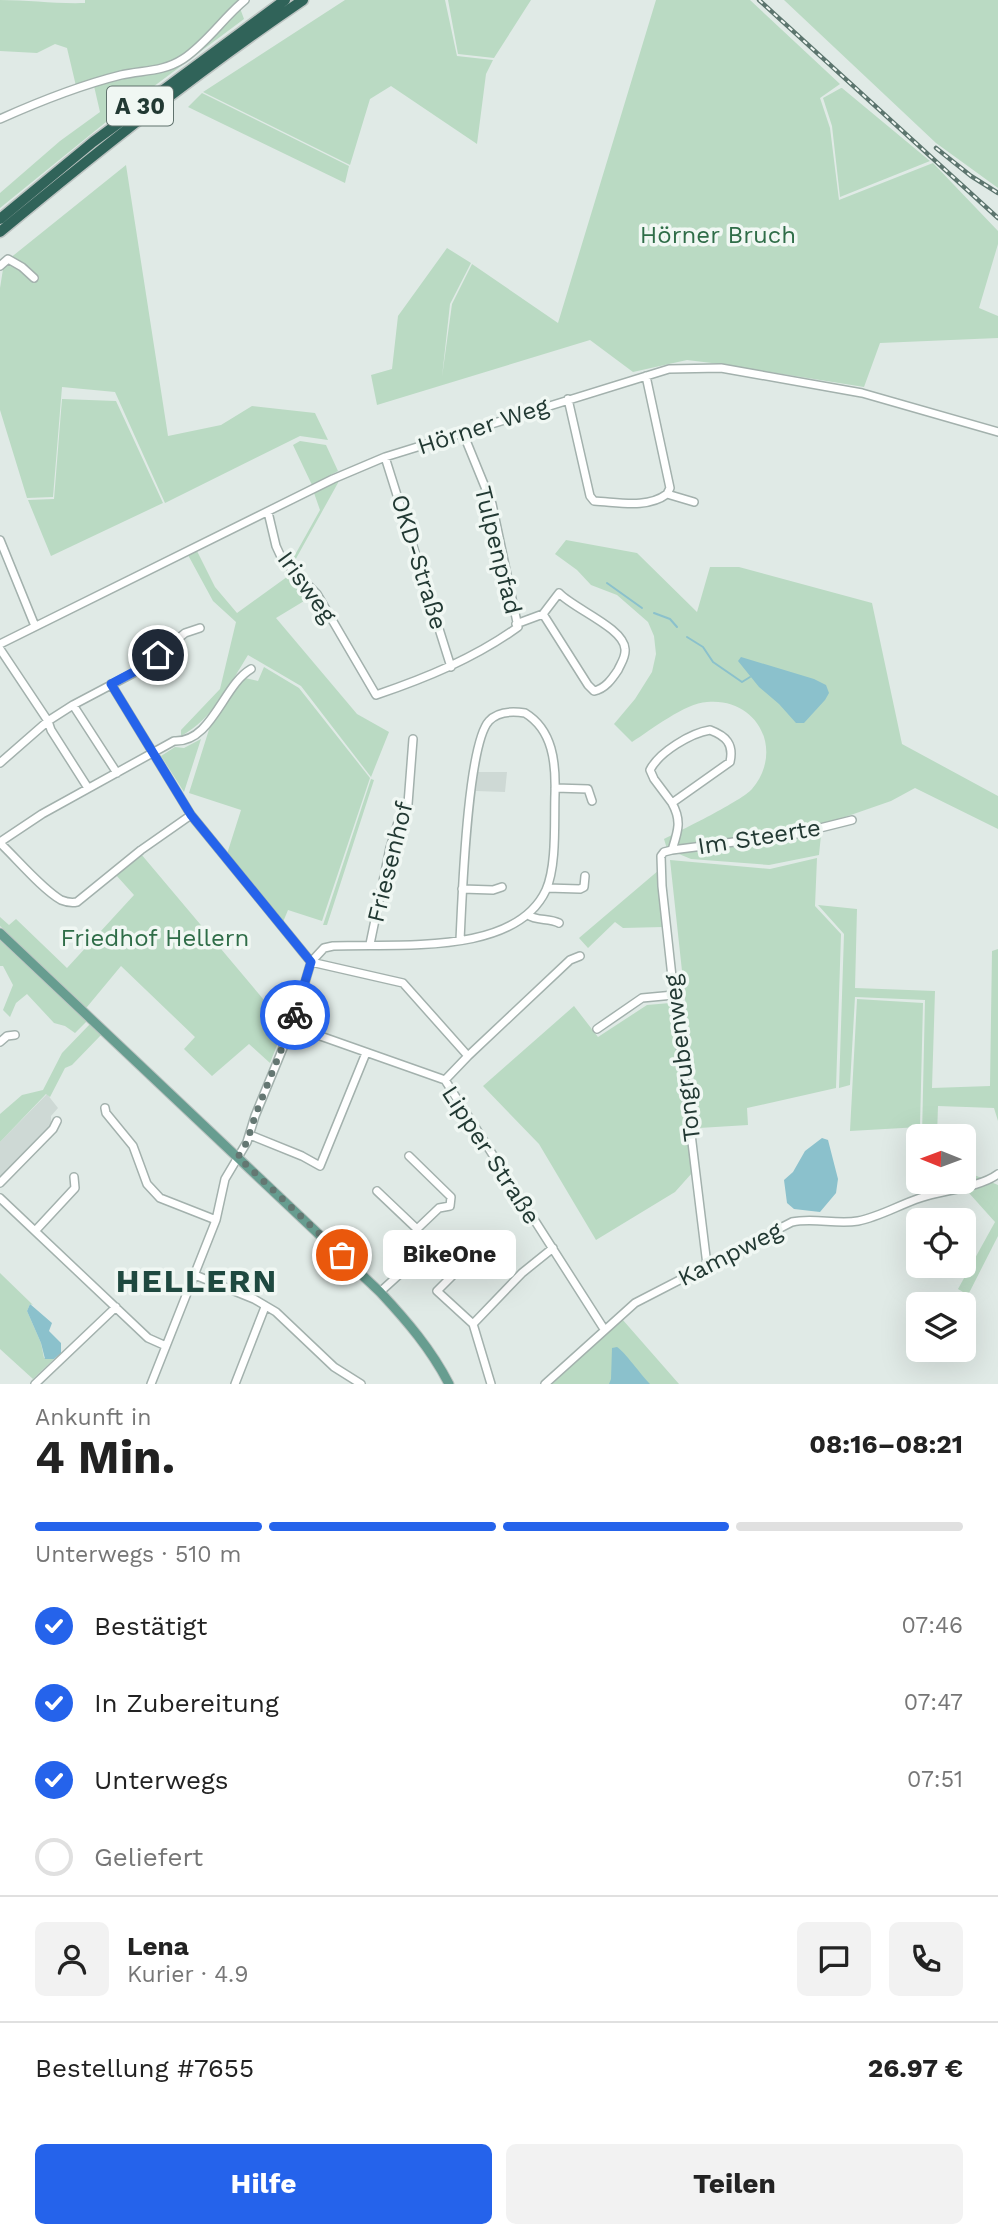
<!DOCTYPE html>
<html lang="de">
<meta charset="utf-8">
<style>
body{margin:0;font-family:"Work Sans",sans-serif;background:#f2f2f2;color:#222;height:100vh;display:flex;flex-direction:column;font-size:26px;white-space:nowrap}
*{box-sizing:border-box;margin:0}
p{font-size:23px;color:#767676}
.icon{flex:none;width:38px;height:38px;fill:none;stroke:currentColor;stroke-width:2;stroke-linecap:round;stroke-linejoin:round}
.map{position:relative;height:1384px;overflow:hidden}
.details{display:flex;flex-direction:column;background:#fff;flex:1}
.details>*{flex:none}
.needle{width:46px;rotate:271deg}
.controls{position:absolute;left:906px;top:1124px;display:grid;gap:14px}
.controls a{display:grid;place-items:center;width:70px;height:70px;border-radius:10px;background:#fff;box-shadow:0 7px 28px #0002;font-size:35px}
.pin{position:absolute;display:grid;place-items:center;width:60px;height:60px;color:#fff;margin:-30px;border:4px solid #fff;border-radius:50%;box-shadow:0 2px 7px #0007}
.courier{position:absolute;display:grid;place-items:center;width:70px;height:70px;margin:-35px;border:5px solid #2563eb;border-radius:50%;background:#fff;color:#222;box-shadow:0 2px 9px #0007}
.bubble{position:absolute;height:49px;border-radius:10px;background:#fff;box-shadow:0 7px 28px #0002;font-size:23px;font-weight:700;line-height:49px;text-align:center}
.overview em{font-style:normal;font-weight:700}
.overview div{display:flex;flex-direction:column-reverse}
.overview{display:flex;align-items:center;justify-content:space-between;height:119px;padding:0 35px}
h1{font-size:46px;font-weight:700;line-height:52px}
.bar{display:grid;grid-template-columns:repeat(4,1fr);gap:10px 7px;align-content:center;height:84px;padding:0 35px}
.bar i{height:9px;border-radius:5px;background:#e0e0e0}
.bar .active{background:#2563eb}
.bar p{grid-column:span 4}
.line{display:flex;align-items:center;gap:18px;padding:0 35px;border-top:2px solid #e0e0e0}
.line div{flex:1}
.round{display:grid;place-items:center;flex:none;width:74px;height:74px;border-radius:10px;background:#f2f2f2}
ol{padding:0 35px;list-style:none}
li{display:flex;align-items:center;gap:21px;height:77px}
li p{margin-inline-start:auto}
li .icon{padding:7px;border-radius:50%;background:#2563eb;color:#fff;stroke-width:4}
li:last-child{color:#767676}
li i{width:38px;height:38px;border:4px solid #e0e0e0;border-radius:50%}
.primary-button{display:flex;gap:14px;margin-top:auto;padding:14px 35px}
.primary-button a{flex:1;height:80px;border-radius:10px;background:#2563eb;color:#fff;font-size:28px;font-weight:700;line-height:80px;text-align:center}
.primary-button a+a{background:#f2f2f2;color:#222}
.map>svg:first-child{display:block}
.built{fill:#ced9d5}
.green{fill:#badac3}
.water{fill:#8bc1cc}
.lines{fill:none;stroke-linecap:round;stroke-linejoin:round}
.stream{stroke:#8bc1cc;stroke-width:2}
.minor-casing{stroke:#a3b1ad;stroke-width:10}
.major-casing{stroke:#bdc4c2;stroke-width:11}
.highway-casing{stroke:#bdc4c2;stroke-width:13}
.minor{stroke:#fff;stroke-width:7}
.major{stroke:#679d90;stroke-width:9}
.highway{stroke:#306359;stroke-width:10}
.rail-casing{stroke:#5c756e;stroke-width:4.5}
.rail{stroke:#f0f7f3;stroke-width:2;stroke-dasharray:5;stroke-linecap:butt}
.done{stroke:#647772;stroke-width:7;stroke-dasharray:0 12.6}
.route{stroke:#2563eb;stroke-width:9}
.labels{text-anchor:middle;stroke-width:7;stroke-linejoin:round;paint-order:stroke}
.shield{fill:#f0f7f3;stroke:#60726d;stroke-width:2}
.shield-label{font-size:23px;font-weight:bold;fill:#223933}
.park-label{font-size:24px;fill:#2f6d48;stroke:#f0f7f3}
.street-label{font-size:24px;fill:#223933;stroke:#f0f7f3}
.district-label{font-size:32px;font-weight:bold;letter-spacing:2px;fill:#1f4940;stroke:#f0f7f3}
</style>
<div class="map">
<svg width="998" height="1384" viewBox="0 0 998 1384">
<rect width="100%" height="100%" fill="#e0eae6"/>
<path class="built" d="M478,772H507L505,792L476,791Z
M47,1094L58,1108L51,1116V1126L0,1176V1142Z"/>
<path class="green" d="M0,0C29,0 56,4 85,3V0H237L244,19L106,122L0,208V193L60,141L100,112L94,86L101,78L76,86L67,48L55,44L37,53L0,51Z
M345,0H445L457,56L493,60L486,74L477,144L391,86L370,99L350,165L203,92Z
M448,0H531L494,58L458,54Z
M656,0H750L840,84L820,98L830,128L839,200L933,163L998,231V244L979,308L998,316V338L880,343L864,387L720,364L687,360L633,372L590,340L377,405L371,375L392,369L398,316L447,248L471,263L450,304L442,377L452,304L472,264L558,323Z
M784,0H998V188L936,143Z
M841,88H842L930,161L840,197L832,126L823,98Z
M202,93L349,166L345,183L188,107Z
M126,165L168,436L221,425L252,406L315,413L328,440L300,436L165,503L115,392L62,387L53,497L27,498L0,410V288L4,263Z
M62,399L116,401L163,503L51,556L28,500L54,499Z
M300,441L326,445L338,471L312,485L293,445Z
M339,481L293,564L291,562L320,510L314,493Z
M566,540L637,553L697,612L710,567H739L872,603L902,744L998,796V829L915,788L891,801L822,825L819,855L769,865L691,859L667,849L664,839C680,831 743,800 752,789C785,750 757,697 707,702C685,703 651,730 632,742L614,724L635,699L652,672L656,654L654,636L648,622L617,595L591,585L577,570L555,554Z
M197,551L215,587L237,613L291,574L314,595L276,618L357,714L389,732L371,777L301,686L248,655C230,684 212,720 181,736V730L220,689L236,622L213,601L188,555Z
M264,667L299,688L370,778L322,921L288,910L283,922L227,854L241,810L189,793L212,720L241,677L258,681Z
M201,739L184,792L161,756L175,747L184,748Z
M371,779L374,780L327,925H323Z
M141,854L285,1025L270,1063L249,1044L212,1076L184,1049L195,1037L121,966L87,1007H83L0,926V917L9,925L16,919L67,968L134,895L116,875Z
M817,858L815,906L841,934L836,1088L747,1108L748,1125L699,1128L670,860L770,869Z
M659,870L663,927L623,928L615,922L588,948L579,938Z
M818,905L857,909L855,988L935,991L932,1088L990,1086L992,951L998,949V1121L994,1108L938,1106L937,1136H922L925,1000L855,997L850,1085L839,1088L844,934Z
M0,940L87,1021L75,1033L65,1026L54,1023L27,994L16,1003L10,1017L3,1010L13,985L3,966H0Z
M857,999L923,1003L920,1127L850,1131Z
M670,1003L692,1173L675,1192L596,1240L539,1144L483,1086L574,1006L598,1037L647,1005Z
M90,1024L102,1034L72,1065L65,1068L50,1097L46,1094L0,1142V1114L22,1095L43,1090L62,1053Z
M964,1174H972L998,1185V1236L968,1295L958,1289L995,1222L960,1183L920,1193L921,1181H964Z
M0,1273L33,1305L30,1304L27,1311L41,1343L44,1358L54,1359L33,1379L0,1349Z
M622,1319L679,1384H552Z"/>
<path class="water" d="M741,657L814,679L826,685L829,693L825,700L804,723H796L779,704L759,687L738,661Z
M822,1138L828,1140L838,1179L836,1193L820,1212L794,1209L787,1203L784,1180L793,1172L805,1151Z
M30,1304L52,1323L49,1331L61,1343V1353L54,1359H45L41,1343L27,1311Z
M617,1347C624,1351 642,1376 650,1384H609L611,1379L612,1348Z"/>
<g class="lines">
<path class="stream" d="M607,583L642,608
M654,613L670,619L677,627
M687,637L703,647L713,662L742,682L750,677"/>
<g class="minor-casing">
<path id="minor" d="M0,119C38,102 81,85 121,75C143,70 163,72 183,59C207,43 223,18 245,0
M0,266L8,259L22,267L34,278
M646,376L670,488L667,494
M568,399L590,496L594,501C618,502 647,509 667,494L694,502
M385,457L451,667
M268,512L276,546L282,559L317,594L376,695C426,678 475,658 518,627L492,504L463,433
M0,540L35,626
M516,624L543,614L559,593C574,609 624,628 625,649C626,657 621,663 618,670C612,679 605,689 594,691L588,685L543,614
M0,644L333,479L385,457L669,369L721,368L862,393L998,432
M0,649L48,721L51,730L88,788
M111,684L191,815L311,962
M73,705L117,773
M0,763L48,721L73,705L143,668L185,633L200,628
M555,788L588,789L592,801
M672,803L654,779L650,770C659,752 691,733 710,730C726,736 734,744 730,762L672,803C682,821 678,831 672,850
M0,842L42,814L174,741C212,743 223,685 251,669
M0,843C17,859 42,889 61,900C66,902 72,903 77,902L141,850L191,815
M547,888L580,889L584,887L585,876
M462,889L493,890L502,887
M528,915C536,921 549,918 559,923
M370,944L390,848L400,816L408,804L413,739
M311,962L403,983L468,1056
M292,1026L445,1080L604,1329
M597,1029L642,998L674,995
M0,1042L7,1036L15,1035
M445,1080L468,1056L570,960L580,956
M105,1108L106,1113L133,1146L147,1184L160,1198L216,1220
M250,1135L302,1156L320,1166L366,1053
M0,1183L53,1129L57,1121
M377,1191L417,1229
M0,1198L148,1338L166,1346
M36,1230L75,1188L74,1177
M707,1265L674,995L662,886L661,856L664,852L672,850L796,834L852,820
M195,1275L254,1299L276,1312L334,1367L361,1384
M380,1292L414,1261L417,1229L439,1208L450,1206L451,1197L409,1156
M473,1324L437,1291L466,1262L474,1259
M35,1384L116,1307
M151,1384L216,1220L225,1179L247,1142L255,1116L292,1026L311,962L324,948L333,946C395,943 515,957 546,890C557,865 554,821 555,794C556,763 553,730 525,713C512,711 498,711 489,721C467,745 462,902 460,940
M235,1384L265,1307
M491,1384L473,1324L522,1273L553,1248
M545,1384L635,1303L792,1222C814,1217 836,1225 858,1221C879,1217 899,1205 920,1198C943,1190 979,1188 998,1174"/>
</g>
<g class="major-casing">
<path id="major" d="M0,933L380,1292C407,1321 431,1349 449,1384"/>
</g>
<g class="highway-casing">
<path id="highway" d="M0,219L93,142L285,0
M0,232C98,151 197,72 303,0"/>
</g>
<use href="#minor" class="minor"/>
<use href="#major" class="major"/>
<use href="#highway" class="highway"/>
<g class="rail-casing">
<path id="rail" d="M759,0L998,218
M936,148L971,176L998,193"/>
</g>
<use href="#rail" class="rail"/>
</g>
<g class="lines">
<path class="done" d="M295,1015L255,1116L247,1142L238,1157L342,1255"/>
<path class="route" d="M158,655L143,667L111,684L191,815L311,962L295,1015"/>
</g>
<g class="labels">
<rect class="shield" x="107" y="86.5" width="66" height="39" rx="5"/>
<g class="shield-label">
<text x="140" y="114">A 30</text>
</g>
<g class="park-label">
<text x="718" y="243">Hörner Bruch</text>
<text x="155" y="946">Friedhof Hellern</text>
</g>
<g class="street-label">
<text transform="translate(483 426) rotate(-18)" y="8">Hörner Weg</text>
<text transform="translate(498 550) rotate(76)" y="8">Tulpenpfad</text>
<text transform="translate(419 562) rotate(73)" y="8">OKD-Straße</text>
<text transform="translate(307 587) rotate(54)" y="8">Irisweg</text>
<text transform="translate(759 837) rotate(-9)" y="8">Im Steerte</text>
<text transform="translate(390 862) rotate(-76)" y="8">Friesenhof</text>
<text transform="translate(682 1058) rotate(-97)" y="8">Tongrubenweg</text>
<text transform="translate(491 1155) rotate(57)" y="8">Lipper Straße</text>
<text transform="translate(730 1254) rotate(-27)" y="8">Kampweg</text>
</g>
<g class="district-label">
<text x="197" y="1292">HELLERN</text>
</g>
</g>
</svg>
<div class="controls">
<a><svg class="needle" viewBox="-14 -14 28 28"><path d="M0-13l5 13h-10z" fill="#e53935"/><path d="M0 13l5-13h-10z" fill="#767676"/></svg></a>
<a><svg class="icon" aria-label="locate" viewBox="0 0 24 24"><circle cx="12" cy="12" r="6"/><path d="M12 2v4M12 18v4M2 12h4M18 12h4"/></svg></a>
<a><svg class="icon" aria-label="layers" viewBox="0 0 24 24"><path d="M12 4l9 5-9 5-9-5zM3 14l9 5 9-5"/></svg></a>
</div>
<div class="pin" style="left:342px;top:1255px;background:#ea580c"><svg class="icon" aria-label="bag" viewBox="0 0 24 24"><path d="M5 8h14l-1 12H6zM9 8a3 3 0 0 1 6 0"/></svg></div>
<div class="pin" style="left:158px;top:655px;background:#1f2937"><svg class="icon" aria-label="home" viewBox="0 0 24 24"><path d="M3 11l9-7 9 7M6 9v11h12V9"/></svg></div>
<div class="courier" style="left:295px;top:1015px"><svg class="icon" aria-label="bike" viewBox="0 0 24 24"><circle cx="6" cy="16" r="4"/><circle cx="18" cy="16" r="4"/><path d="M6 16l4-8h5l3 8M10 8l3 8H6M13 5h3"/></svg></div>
<div class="bubble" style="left:383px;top:1230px;width:133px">BikeOne</div>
</div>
<section class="details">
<div class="overview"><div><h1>4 Min.</h1><p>Ankunft in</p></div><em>08:16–08:21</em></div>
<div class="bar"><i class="active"></i><i class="active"></i><i class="active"></i><i></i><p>Unterwegs · 510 m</p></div>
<ol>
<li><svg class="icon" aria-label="check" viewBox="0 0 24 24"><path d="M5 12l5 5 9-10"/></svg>Bestätigt<p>07:46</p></li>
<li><svg class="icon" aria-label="check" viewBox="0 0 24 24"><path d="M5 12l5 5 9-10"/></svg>In Zubereitung<p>07:47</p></li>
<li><svg class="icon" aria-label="check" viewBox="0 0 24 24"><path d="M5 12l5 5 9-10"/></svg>Unterwegs<p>07:51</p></li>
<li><i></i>Geliefert</li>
</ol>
<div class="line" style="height:126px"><a class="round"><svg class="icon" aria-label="person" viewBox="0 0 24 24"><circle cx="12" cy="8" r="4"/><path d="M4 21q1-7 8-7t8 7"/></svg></a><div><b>Lena</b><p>Kurier · 4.9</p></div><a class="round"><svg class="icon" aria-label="chat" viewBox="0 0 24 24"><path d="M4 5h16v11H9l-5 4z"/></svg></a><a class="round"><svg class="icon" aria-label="phone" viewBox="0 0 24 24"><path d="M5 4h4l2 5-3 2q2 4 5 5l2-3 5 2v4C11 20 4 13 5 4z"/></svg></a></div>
<div class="line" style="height:91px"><div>Bestellung #7655</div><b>26.97 €</b></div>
<div class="primary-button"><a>Hilfe</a><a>Teilen</a></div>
</section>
